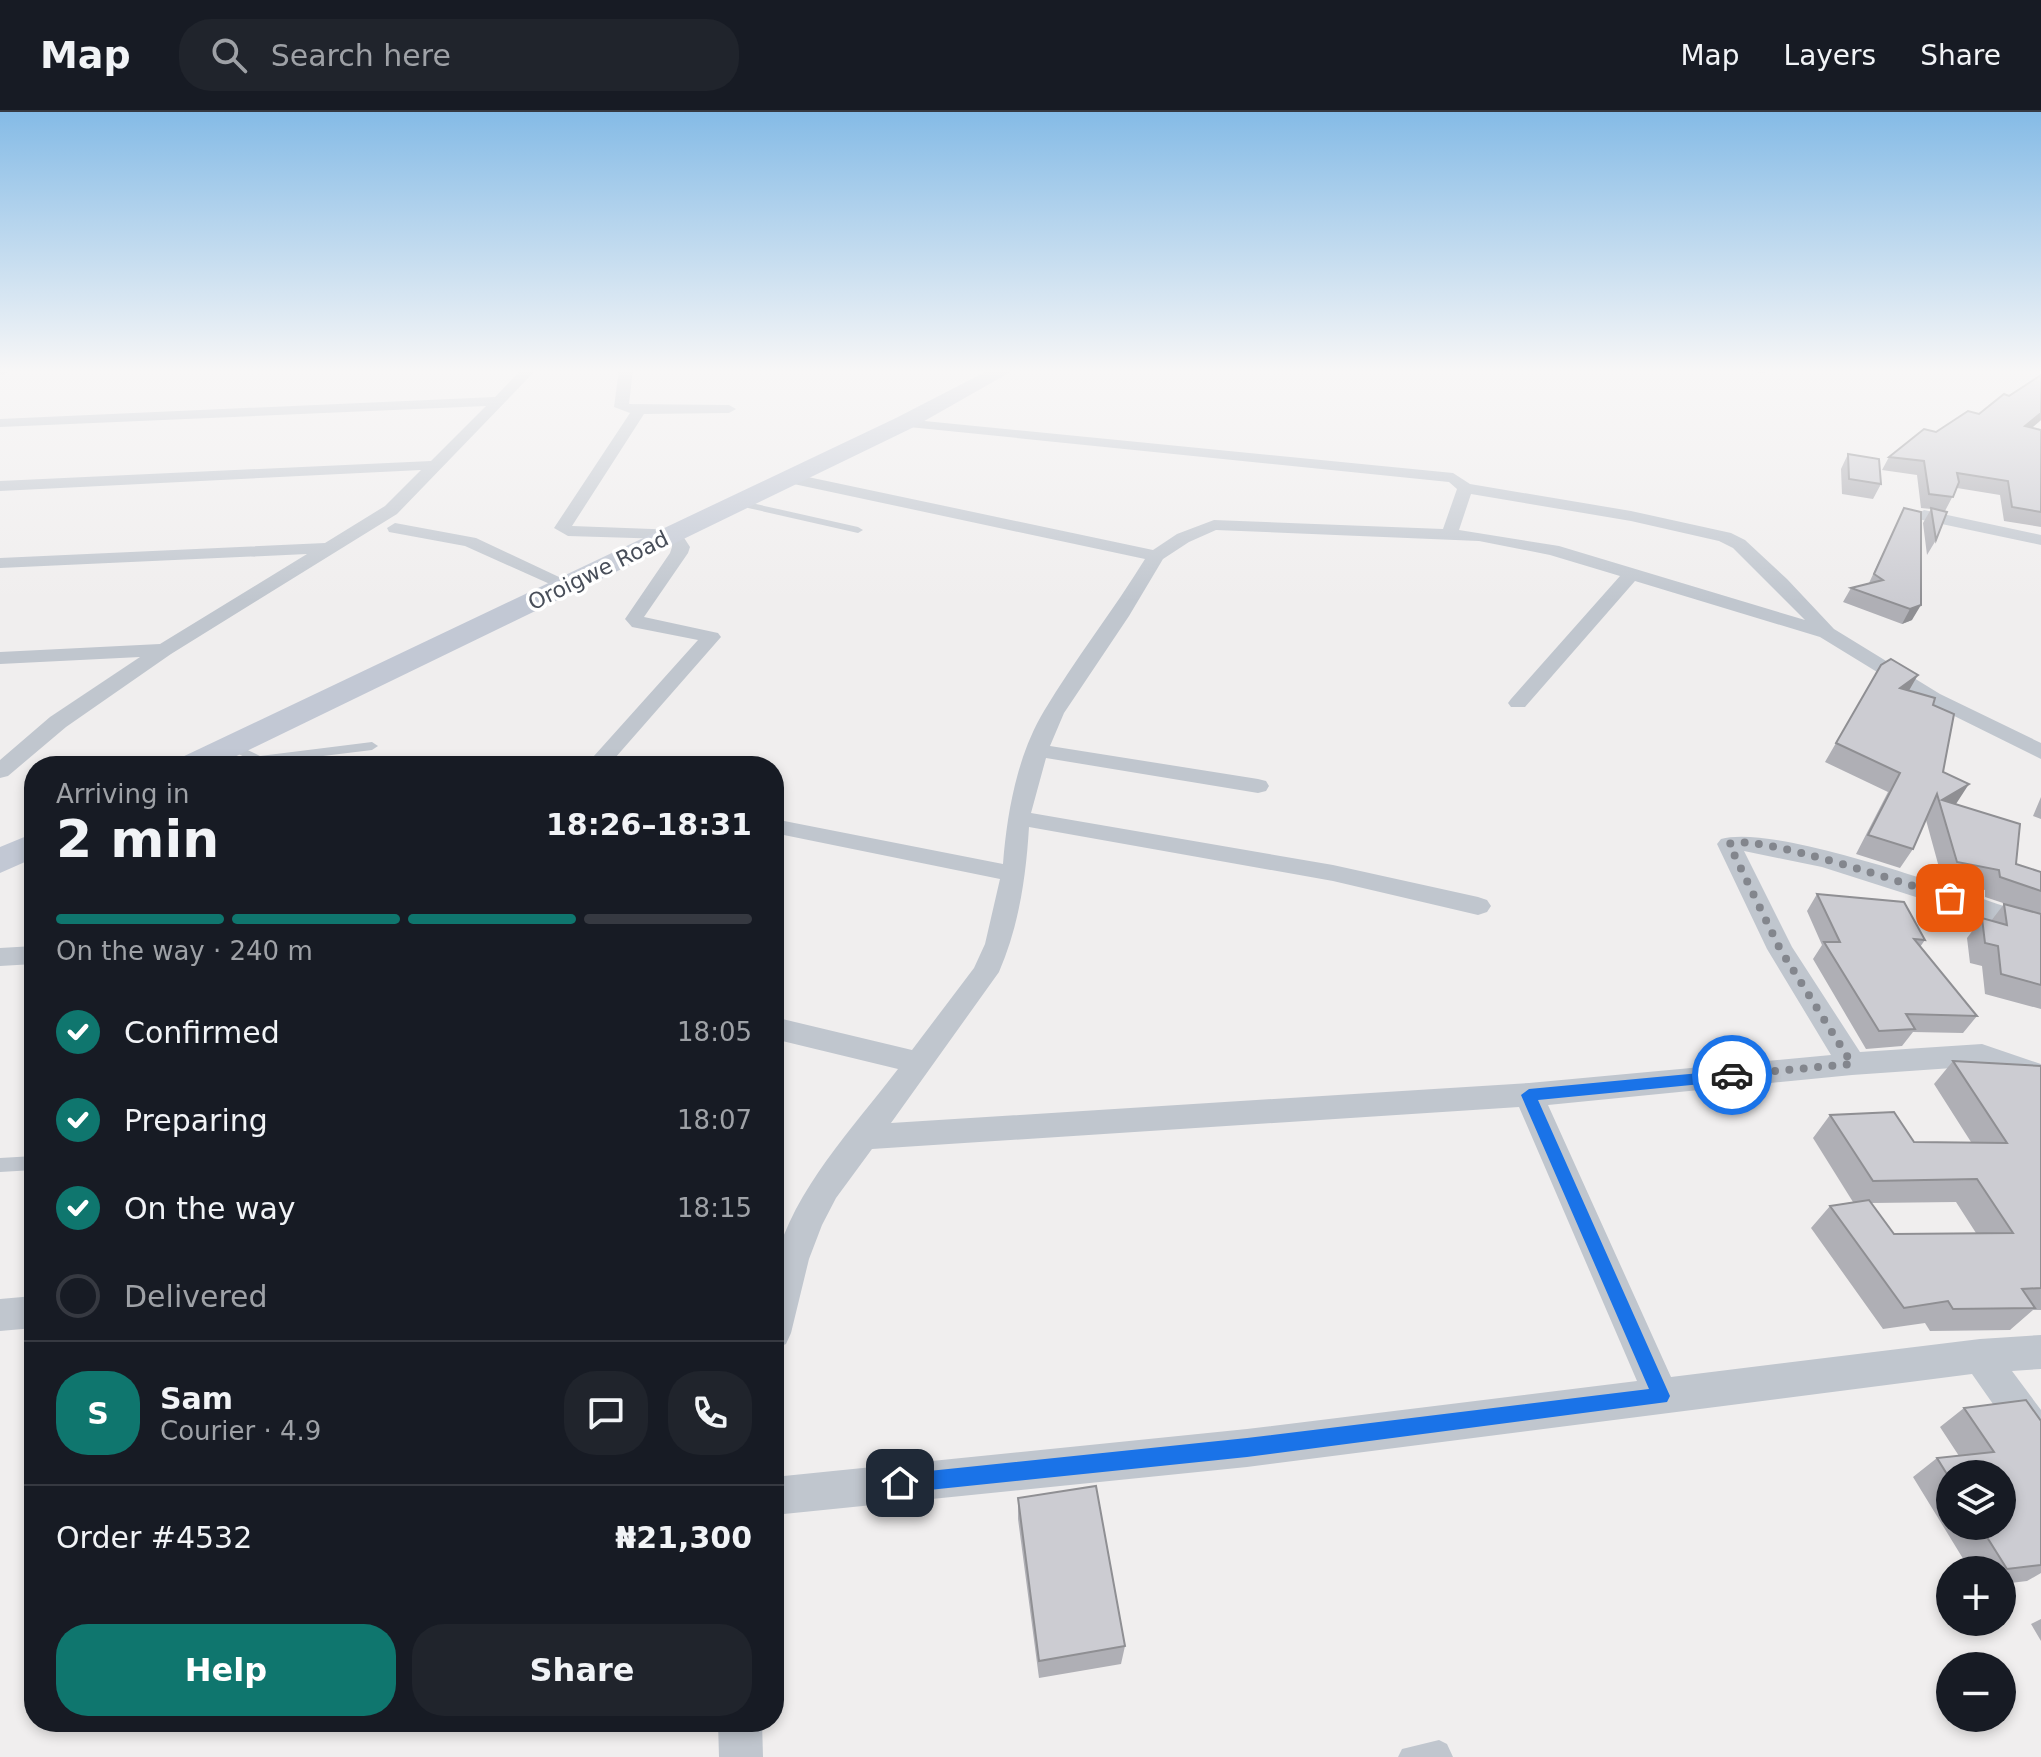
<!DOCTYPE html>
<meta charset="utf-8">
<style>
body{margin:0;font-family:"DejaVu Sans",sans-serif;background:#20242c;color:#f1f3f6;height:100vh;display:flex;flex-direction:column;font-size:30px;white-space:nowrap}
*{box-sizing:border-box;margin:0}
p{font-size:26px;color:#9ea1a6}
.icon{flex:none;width:44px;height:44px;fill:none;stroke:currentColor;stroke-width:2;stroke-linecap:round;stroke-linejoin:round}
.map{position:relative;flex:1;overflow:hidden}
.side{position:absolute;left:24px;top:644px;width:760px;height:976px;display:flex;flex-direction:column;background:#171b24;border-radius:32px;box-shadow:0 4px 12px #0003}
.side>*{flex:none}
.tools{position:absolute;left:1936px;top:1348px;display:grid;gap:16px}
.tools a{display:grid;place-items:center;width:80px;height:80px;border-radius:50%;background:#171b24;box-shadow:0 4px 12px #0003;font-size:40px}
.pin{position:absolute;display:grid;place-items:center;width:68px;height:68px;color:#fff;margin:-34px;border-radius:16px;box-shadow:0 4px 12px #0006}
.courier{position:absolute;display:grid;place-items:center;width:80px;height:80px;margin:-40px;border:6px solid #1a73e8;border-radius:50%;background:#fff;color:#222;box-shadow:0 2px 10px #0007}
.headline em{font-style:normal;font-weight:600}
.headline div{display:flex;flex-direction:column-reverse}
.headline{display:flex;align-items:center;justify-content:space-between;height:136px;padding:0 32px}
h1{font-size:52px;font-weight:600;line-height:60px}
.bar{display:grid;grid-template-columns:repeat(4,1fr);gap:12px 8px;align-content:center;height:96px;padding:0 32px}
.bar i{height:10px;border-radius:6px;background:#363941}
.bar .current{background:#0f766e}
.bar p{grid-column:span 4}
.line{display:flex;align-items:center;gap:20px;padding:0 32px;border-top:2px solid #363941}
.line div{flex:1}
.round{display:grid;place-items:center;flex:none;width:84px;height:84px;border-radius:32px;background:#20242c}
ol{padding:0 32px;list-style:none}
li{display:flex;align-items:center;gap:24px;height:88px}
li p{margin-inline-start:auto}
li .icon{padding:8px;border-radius:50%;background:#0f766e;color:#fff;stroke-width:4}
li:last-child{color:#9ea1a6}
li i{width:44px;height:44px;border:4px solid #363941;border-radius:50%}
.cta{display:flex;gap:16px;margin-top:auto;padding:16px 32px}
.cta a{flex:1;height:92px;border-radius:32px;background:#0f766e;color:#fff;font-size:32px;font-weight:600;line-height:92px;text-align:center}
.cta a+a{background:#20242c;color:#f1f3f6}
header{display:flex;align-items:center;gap:48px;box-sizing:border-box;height:112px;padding:0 40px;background:#171b24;border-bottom:2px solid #363941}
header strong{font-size:38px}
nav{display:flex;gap:44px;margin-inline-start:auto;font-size:28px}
.search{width:560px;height:72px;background:#20242c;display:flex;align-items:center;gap:20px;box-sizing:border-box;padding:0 28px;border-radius:32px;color:#9ea1a6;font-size:30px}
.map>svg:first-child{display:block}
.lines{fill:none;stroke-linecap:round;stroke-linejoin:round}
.lane{fill:#c0c6ce;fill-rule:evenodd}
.street{fill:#c0c6ce;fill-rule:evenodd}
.secondary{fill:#c2c8d4;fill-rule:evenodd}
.wall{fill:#afafb5;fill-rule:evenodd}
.shaded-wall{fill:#8f8f93}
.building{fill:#ccccd2;stroke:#8f8f93;stroke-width:2}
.route{fill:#1a73e8}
.done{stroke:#83868d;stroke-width:8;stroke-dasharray:0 14.4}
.labels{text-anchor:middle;stroke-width:7;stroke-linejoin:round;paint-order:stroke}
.far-street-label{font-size:22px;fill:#484e59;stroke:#fff}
</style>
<header>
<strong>Map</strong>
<div class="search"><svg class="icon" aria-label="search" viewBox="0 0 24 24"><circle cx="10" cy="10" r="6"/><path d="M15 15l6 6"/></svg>Search here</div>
<nav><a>Map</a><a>Layers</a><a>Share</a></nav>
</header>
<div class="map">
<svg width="2041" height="1645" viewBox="0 0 2041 1645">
<rect width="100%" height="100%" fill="#f0eeee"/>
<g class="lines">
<path class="lane" d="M738,388L858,415L863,418L858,421L735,393L734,391Z
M231,630L260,644L372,630L378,634L372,638L258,652L227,636V632Z
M34,1044V1058L0,1060V1046Z
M1439,1628L1447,1632L1453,1645H1398L1402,1637Z"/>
<path class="street" d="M0,258H15L0,263Z
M521,258H536L397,402L171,542L66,615L8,664L0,666V648L50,605L140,545L0,552V540L160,532L307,442L0,456V446L325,431L385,394L421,358L0,379V369L431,349L486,294L0,315V307L495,285Z
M619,258H633L629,292L729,293L736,297L729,301L644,302L572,414L679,418L690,435L688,441L644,505L718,521L721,525L608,654H585L698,528L632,515L625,507L670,441L672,435L667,427L568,424L554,416L630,301L614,295Z
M904,307L1453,361L1470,372L1631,399L1731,421L1745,428L1787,467L1834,517L1940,582L2041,631V647L1926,590L1820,525L1635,469L1525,595H1511L1508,591L1511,587L1620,464L1550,443L1479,429L1216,418L1189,430L1163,447L1129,504L1064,601L1050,634L1258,667L1266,669L1269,674L1266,679L1258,681L1046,646L1031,701L1333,753L1478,785L1487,788L1491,794L1487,800L1478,803L1333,769L1029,715C1026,765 1019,814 999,860L891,1011L1529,971L1831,943L1767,837L1717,732L1721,727C1778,711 1976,785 2041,807V825L1822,755L1744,739L1792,835L1860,940L1982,932L2041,952V974L1981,954L1852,963L1548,993L1671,1265L1980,1227L2041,1223V1257L2012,1259L2041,1298V1348L2028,1342L1972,1262L1247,1355L774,1403V1365L1247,1317L1637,1269L1519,995L872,1037L836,1086L822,1113L809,1147L791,1221L786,1232L774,1237C774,1210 769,1176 775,1150C794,1077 853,1016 898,957L774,927V905L912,938L974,856L985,832L1000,767L774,721V707L1003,752C1007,701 1017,644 1044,599C1075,547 1113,499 1145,447L789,371L781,366L783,363L789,361L1153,438L1177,422L1214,408L1443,417L1457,377L1449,370L899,314V308ZM1471,382L1631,409L1719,429L1733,436L1805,508L1559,434L1459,418Z
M1924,398L2041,423V433L1918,407L1916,403Z
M395,411L476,426L576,473L567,478L561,477L465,434L389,420L387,416Z
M34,834V852L0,854V836Z
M34,1184V1216L0,1219V1187Z
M718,1610H762L763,1645H719Z"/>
<path class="secondary" d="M989,258H1014L912,316L216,654H174L178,647L896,306Z
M34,721V746L0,761V735Z"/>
</g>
<path class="wall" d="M1738,258H1766L1765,261Z
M2041,263V308L2032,316L2041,318V415L2004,409L2000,383L1957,376L1945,399L1936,428L1927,443L1923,411L1931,397L1921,396L1917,363L1882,358L1889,345L1936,320L1979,302Z
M1848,342L1881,372L1873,387L1842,382L1841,357Z
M1904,396L1912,508L1902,512L1843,490L1851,476L1869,471Z
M1881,553L1909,578L1933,593L1943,660L1955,692L2016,752L2041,760V897L1985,882L1982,854L1970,851L1967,826L1982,806L1991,809L2004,792L2012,794L1985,785V778L1943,770L1926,708L1913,737L1900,756L1856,742L1888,680L1825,650Z
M2041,685V707L2033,704Z
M1817,782L1925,828L1920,835L1977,904L1963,921L1913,920L1902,934L1866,937L1813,847L1822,833L1807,799Z
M1953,949L2041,954V1198H2033L2010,1218L1930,1219L1925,1211L1883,1217L1811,1116L1830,1094L1853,1090L1813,1026L1830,1003L1914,1030H1971L1934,972ZM1956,1090L1976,1121L1894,1122L1871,1091Z
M1964,1296L2041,1309V1461L2027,1469L2002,1472V1458H1970L1913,1365L1937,1346L1959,1344L1940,1315ZM1950,1362L2002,1414H1950Z
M1018,1386L1125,1534L1121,1552L1039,1566L1018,1407Z
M2041,1507V1529L2031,1512Z"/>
<path class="shaded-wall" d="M2041,301V308L2018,327L2025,314Z
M1921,493L1912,508L1902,512L1910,497Z
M1918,563L1907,582L1900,576Z
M1969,672L1956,692L1942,700V688Z"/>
<path class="building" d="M2041,263V301L2025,314L2041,318V400L2012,395L2008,369L1957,361L1959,370L1953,385L1929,382L1924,349L1889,345L1924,317L1936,320L1968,299L1979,302L2004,282L2009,284Z
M1848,342L1879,347L1881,372L1849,367Z
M1904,396L1921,400V493L1910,497L1851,476L1883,468L1874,462Z
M1931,396L1947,400L1936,428Z
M1891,547L1918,563L1900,576L1935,586L1933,593L1954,602L1943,660L1969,672L1942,688L2020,712L2016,752L2041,760V779L2000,765L1999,758L1957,750L1937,682L1913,737L1868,723L1900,661L1836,631L1881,553Z
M1817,782L1904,790L1925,828L1914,827L1977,904L1906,902L1915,917L1879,919L1824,830H1840Z
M2004,792L2041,802V873L2001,862L1998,834L1985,831L1982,806L2007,813Z
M1953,949L2041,954V1176L2022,1177L2035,1196L1953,1197L1948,1189L1904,1196L1830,1094L1869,1088L1894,1122L2013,1121L1977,1067L1873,1069L1830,1003L1894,1000L1914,1030L2007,1031Z
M2026,1288L2041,1309V1453L2007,1457L1980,1414H2002V1362H1950V1367L1937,1346L1994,1340L1964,1296Z
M1096,1374L1125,1534L1039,1549L1018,1386Z"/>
<linearGradient id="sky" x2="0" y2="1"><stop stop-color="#85bbe6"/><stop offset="0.53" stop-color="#f8f7f7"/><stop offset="1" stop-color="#f8f7f7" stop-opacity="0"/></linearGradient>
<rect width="2041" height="489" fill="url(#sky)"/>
<path class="route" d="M1732,958L1739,963L1732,969L1538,988L1670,1284L1667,1290L1247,1345L900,1381L893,1378L890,1371L893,1365L900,1362L1247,1326L1649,1277L1521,983L1529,977Z"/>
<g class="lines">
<path class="done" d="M1732,963L1852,952L1780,837L1729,732C1754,720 1916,775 1950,786"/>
</g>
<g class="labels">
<g class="far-street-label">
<text transform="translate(598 458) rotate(-26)" y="8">Oroigwe Road</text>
</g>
</g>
</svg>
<div class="tools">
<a><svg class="icon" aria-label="layers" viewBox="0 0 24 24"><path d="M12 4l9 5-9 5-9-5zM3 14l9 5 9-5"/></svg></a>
<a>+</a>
<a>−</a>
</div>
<div class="pin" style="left:1950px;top:786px;background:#ea580c"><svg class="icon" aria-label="bag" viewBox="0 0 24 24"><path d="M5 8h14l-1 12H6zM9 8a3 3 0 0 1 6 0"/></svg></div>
<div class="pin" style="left:900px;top:1371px;background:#1f2937"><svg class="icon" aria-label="home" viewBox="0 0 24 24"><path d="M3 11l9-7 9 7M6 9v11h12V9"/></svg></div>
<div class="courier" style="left:1732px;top:963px"><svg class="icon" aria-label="car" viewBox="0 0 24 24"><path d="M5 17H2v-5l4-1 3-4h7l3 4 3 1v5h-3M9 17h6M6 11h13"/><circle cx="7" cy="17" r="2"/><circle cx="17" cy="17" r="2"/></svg></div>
<section class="side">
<div class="headline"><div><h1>2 min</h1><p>Arriving in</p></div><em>18:26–18:31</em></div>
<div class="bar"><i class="current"></i><i class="current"></i><i class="current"></i><i></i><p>On the way · 240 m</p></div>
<ol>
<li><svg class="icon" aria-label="check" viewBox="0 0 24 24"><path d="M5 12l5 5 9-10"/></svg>Confirmed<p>18:05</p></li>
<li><svg class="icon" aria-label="check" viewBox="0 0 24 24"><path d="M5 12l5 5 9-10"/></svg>Preparing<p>18:07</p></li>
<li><svg class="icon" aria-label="check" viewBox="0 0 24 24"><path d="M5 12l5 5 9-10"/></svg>On the way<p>18:15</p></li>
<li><i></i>Delivered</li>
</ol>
<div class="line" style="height:144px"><b class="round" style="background:#0f766e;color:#fff">S</b><div><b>Sam</b><p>Courier · 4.9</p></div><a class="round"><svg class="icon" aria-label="chat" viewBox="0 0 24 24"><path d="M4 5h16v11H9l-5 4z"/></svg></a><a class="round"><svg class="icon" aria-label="phone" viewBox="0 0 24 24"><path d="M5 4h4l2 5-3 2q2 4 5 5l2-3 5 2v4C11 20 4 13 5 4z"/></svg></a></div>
<div class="line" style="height:104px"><div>Order #4532</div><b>₦21,300</b></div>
<div class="cta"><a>Help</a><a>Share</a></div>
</section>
</div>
